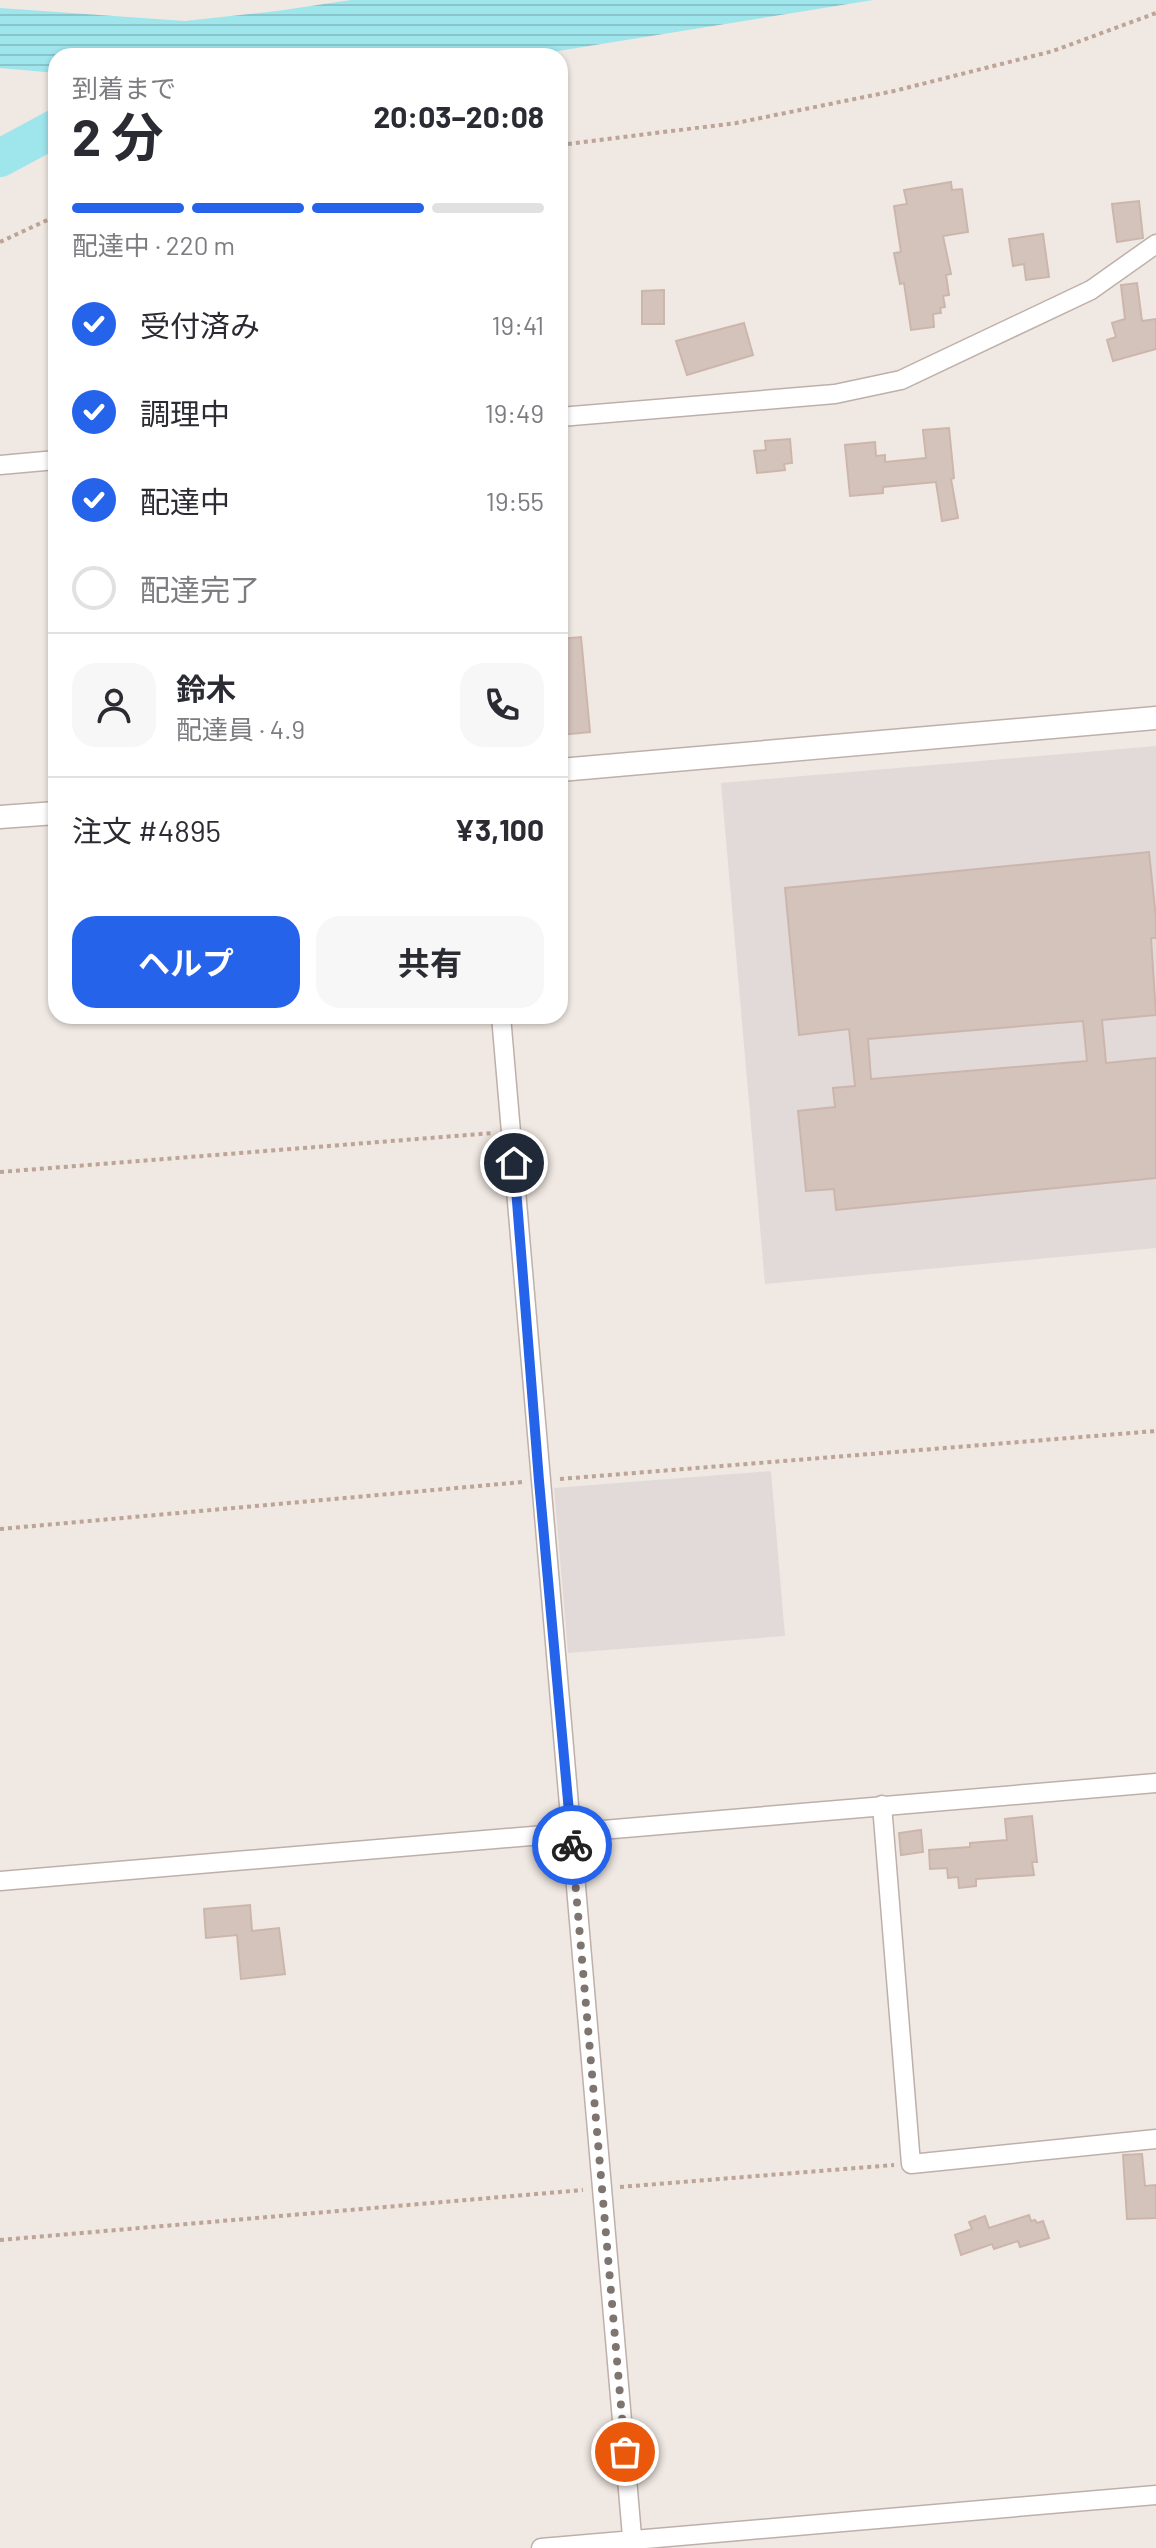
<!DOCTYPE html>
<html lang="ja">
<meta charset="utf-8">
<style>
body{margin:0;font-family:Barlow,"Noto Sans JP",sans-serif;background:#f7f7f7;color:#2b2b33;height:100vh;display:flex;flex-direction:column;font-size:30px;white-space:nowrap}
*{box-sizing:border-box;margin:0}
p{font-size:26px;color:#7c7c81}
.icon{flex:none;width:44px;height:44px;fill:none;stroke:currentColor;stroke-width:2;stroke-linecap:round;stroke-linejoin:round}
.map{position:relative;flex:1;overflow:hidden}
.details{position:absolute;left:48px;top:48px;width:520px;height:976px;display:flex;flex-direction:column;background:#fff;border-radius:24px;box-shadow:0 2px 6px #0004}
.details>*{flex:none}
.pin{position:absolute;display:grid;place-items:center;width:68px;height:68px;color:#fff;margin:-34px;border:4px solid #fff;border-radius:50%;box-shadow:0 2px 8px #0007}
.courier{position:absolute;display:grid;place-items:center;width:80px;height:80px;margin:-40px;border:6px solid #2563eb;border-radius:50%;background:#fff;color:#222;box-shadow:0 2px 10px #0007}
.overview em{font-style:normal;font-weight:700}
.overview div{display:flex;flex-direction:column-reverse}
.overview{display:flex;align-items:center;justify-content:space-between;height:136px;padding:0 24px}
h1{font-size:52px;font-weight:700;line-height:60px}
.bar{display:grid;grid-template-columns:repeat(4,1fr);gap:12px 8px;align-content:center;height:96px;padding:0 24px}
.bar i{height:10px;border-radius:6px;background:#e1e1e2}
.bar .on{background:#2563eb}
.bar p{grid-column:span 4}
.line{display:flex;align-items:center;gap:20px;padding:0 24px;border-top:2px solid #e1e1e2}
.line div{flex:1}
.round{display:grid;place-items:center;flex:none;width:84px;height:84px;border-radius:24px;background:#f7f7f7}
ol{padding:0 24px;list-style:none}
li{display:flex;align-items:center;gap:24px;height:88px}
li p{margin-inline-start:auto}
li .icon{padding:8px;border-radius:50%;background:#2563eb;color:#fff;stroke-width:4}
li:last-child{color:#7c7c81}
li i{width:44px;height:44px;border:4px solid #e1e1e2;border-radius:50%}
.primary-button{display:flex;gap:16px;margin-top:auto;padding:16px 24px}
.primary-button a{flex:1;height:92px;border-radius:24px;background:#2563eb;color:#fff;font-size:32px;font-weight:700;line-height:92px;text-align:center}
.primary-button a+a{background:#f7f7f7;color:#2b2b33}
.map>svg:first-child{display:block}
.industrial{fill:#e2dad8}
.water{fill:url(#water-rules)}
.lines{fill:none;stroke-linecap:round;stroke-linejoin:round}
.river{stroke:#9fe5ec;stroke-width:38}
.building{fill:#d4c3bb;stroke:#ccb6ac;stroke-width:2;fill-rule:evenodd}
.minor-casing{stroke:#beb0a9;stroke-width:21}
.tertiary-casing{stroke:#beb0a9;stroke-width:25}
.path{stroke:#bca497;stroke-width:4;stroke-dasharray:4 4;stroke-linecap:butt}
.minor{stroke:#fff;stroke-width:18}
.tertiary{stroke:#fff;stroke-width:22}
.done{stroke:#7f7570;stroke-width:8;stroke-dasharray:0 14.4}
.route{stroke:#2563eb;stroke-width:10}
</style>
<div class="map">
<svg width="1156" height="2548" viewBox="0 0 1156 2548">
<defs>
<pattern id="water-rules" width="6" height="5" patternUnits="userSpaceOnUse" patternTransform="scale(2)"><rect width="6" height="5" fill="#9fe5ec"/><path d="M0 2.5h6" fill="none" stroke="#8ac5cb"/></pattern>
</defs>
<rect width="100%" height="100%" fill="#f0e8e2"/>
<path class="industrial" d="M1156,746V1248L765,1284L721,783Z
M771,1471L785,1636L568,1653L554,1488Z"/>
<path class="water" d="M351,0H873L527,56H56V73L0,68V8L185,21L277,11Z"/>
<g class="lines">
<path class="river" d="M0,158L56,128"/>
</g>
<path class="building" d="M951,182L952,190L962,189L968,232L943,236L951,274L946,275L949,295L943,296L945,307L940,308L941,313L933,314L934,327L911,330L904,283L900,284L894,253L901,252L894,206L907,204L904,190Z
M1139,201L1143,238L1117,242L1112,204Z
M1043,234L1049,277L1026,280L1024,264L1013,266L1009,239Z
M1137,283L1142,321L1156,319V349L1113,361L1107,340L1116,337L1112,323L1125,319L1121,285Z
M664,290V324H642V291Z
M744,323L753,355L687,375L676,341Z
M949,428L954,478L951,479L958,518L942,521L936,482L883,487V493L850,496L845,445L875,442L876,456L885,455V462L926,458L923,430Z
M790,439L792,463L784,464L785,470L757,473L754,451L766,450L765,441Z
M581,637L590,732L560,735V639Z
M1149,852L1156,918V938H1151L1156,1015L1102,1020L1106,1063L1156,1058V1178L836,1210L834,1189L806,1191L798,1111L835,1107L833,1088L855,1086L849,1029L799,1035L785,888ZM1083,1021L1087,1061L871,1079L868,1039Z
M1032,1816L1037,1862H1032L1034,1875L976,1879V1886L959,1888L958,1877L948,1878L947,1868L930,1869L929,1850L970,1847V1843L1007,1840L1005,1819Z
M921,1830L923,1852L901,1855L899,1833Z
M250,1905L252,1931L279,1928L285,1974L241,1979L237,1935L206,1938L204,1909Z
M1142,2154L1145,2186L1156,2185V2218L1127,2219L1123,2155Z
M1029,2215L1031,2221L1035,2220L1037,2223L1043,2221L1049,2238L1020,2247L1018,2241L994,2249L992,2244L961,2255L955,2235L972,2229L969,2222L985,2216L989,2228Z"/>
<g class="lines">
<g class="minor-casing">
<path id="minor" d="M560,417L835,394L901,380L1091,290L1156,244
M0,465L56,460
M501,1016L633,2548
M882,1805L911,2164L1156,2139
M0,1881L1156,1783
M541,2548L1156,2495"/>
</g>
<g class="tertiary-casing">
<path id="tertiary" d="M560,770L1156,718
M0,817L56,813"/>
</g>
<path class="path" d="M560,145L736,123L894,91L1053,51L1156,13
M0,242L56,216
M0,1172L493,1133
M560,1479L1156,1431
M0,1529L523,1482
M620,2187L894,2165
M0,2240L583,2190"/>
<use href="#minor" class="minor"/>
<use href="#tertiary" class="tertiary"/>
</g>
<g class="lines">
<path class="done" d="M572,1845L625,2452"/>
<path class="route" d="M514,1163L539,1481L572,1845"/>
</g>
</svg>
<div class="pin" style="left:625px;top:2452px;background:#ea580c"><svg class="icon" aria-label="bag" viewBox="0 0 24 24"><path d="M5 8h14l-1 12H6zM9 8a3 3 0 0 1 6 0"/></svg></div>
<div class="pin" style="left:514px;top:1163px;background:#1f2937"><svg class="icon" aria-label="home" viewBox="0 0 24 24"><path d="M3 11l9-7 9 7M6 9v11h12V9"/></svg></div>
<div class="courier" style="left:572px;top:1845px"><svg class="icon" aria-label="bike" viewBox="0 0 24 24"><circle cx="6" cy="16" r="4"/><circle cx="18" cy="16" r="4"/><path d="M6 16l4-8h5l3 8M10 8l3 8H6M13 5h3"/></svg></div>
<section class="details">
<div class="overview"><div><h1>2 分</h1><p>到着まで</p></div><em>20:03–20:08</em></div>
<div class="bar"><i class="on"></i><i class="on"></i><i class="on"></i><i></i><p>配達中 · 220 m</p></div>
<ol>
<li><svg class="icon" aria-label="check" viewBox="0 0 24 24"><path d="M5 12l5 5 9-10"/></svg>受付済み<p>19:41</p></li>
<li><svg class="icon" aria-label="check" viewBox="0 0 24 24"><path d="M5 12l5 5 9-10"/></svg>調理中<p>19:49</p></li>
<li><svg class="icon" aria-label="check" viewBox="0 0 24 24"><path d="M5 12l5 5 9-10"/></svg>配達中<p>19:55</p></li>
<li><i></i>配達完了</li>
</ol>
<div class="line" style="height:144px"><a class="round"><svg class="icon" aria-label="person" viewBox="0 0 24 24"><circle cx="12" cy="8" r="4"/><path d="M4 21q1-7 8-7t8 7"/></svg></a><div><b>鈴木</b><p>配達員 · 4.9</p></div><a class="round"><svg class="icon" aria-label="phone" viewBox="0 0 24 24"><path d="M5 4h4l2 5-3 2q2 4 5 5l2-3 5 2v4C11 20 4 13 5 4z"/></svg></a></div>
<div class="line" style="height:104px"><div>注文 #4895</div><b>¥3,100</b></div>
<div class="primary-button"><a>ヘルプ</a><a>共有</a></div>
</section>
</div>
